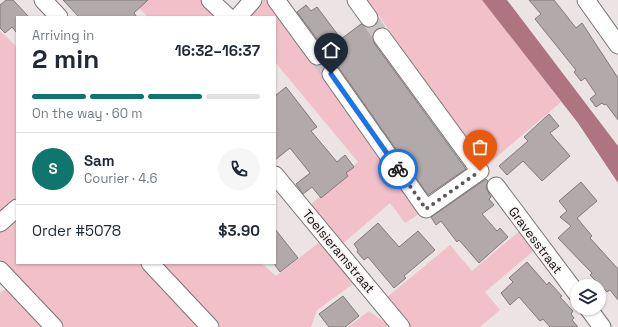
<!DOCTYPE html>
<meta charset="utf-8">
<style>
body{margin:0;font-family:"Space Grotesk",sans-serif;background:#f6f6f7;color:#1f2937;height:100vh;display:flex;flex-direction:column;font-size:15px;white-space:nowrap}
*{box-sizing:border-box;margin:0}
p{font-size:13px;color:#747a83}
.icon{flex:none;width:22px;height:22px;fill:none;stroke:currentColor;stroke-width:2;stroke-linecap:round;stroke-linejoin:round}
.map{position:relative;flex:1;overflow:hidden}
.sheet{position:absolute;left:16px;top:16px;width:260px;height:248px;display:flex;flex-direction:column;background:#fff;border-radius:0px;box-shadow:0 1px 3px #0004}
.sheet>*{flex:none}
.tools{position:absolute;left:570px;top:279px;display:grid;gap:8px}
.tools a{display:grid;place-items:center;width:36px;height:36px;border-radius:50%;background:#fff;box-shadow:0 1px 3px #0004;font-size:20px}
.pin{position:absolute;display:grid;place-items:center;width:34px;height:34px;color:#fff;margin:-41px -17px;border-radius:50% 50% 50% 0;rotate:-45deg;box-shadow:0 0 4px #0007}
.pin .icon{rotate:45deg}
.courier{position:absolute;display:grid;place-items:center;width:40px;height:40px;margin:-20px;border:3px solid #1a73e8;border-radius:50%;background:#fff;color:#222;box-shadow:0 1px 5px #0007}
.summary em{font-style:normal;font-weight:800}
.summary div{display:flex;flex-direction:column-reverse}
.summary{display:flex;align-items:center;justify-content:space-between;height:68px;padding:0 16px}
h1{font-size:26px;font-weight:800;line-height:30px}
.bar{display:grid;grid-template-columns:repeat(4,1fr);gap:6px 4px;align-content:center;height:48px;padding:0 16px}
.bar i{height:5px;border-radius:3px;background:#e0e1e3}
.bar .active{background:#0f766e}
.bar p{grid-column:span 4}
.line{display:flex;align-items:center;gap:10px;padding:0 16px;border-top:1px solid #e0e1e3}
.line div{flex:1}
.round{display:grid;place-items:center;flex:none;width:42px;height:42px;border-radius:21px;background:#f6f6f7}
.map>svg:first-child{display:block}
.green{fill:#f1c0c8}
.water{fill:#ae747f}
.building{fill:#b1a9aa;stroke:#81797a}
.lines{fill:none;stroke-linecap:round;stroke-linejoin:round}
.minor-tunnel{stroke:#cac3c4;stroke-width:17;stroke-dasharray:17 8;stroke-linecap:butt}
.minor-casing{stroke:#7b7375;stroke-width:19}
.minor{stroke:#fff;stroke-width:17}
.done{stroke:#5d595a;stroke-width:4;stroke-dasharray:0 7.2}
.route{stroke:#1a73e8;stroke-width:5}
.labels{text-anchor:middle;stroke-width:3.5;stroke-linejoin:round;paint-order:stroke}
.street-label{font-size:13px;fill:#110f0f;stroke:#f8f0f1}
</style>
<div class="map">
<svg width="618" height="327" viewBox="0 0 618 327">
<rect width="100%" height="100%" fill="#ebe3e4"/>
<path class="green" d="M146,0H204L222,17H148L138,7Z
M264,0H279L425,210L405,223L390,203L340,246L308,207L358,162L275,62V17H246Z
M368,0H482L561,102L485,167Z
M0,31L17,47V199L0,213Z
M17,218V263H261L276,276L325,238L360,279L317,310L311,327H60L0,264V232Z
M523,228L537,248L485,292L500,310L480,327H409L386,298L450,245L472,271Z
M8,288L47,327H0V293Z
M369,311L388,325L386,327H348Z"/>
<path class="water" d="M482,0H507L618,146V183L578,123Z"/>
<path class="building" d="M6,0H13L29,17H17V33L12,27L5,33L0,28V5Z
M63,0H148L134,13L137,17H79Z
M529,0H554L576,28L582,23L618,78V120L606,104L604,105L602,103L596,107L590,99L596,94L585,78L581,81L574,72L576,70L535,19L541,14Z
M306,5L311,11L317,7L341,39L361,24L370,28L378,23L381,27L376,29L373,33L374,43L466,169L428,195L339,68L330,64L322,69L319,66L326,60L325,50L297,12Z
M286,87L317,127L311,131L337,162L345,155L354,167L346,173L348,176L321,198L312,187L303,194L296,184L310,173L290,148L275,160V96Z
M549,114L559,126L550,133L570,156L542,181L523,161L507,175L499,166L528,141L524,137Z
M486,179L488,181L486,188L491,197L489,199L494,205L482,214L497,231L500,228L508,237L479,263L459,240L457,242L441,221L436,225L431,217Z
M581,182L597,201L577,218L592,236L590,238L618,269V300L610,290L607,292L590,275L592,273L558,238L571,226L560,217L567,211L559,201Z
M378,223L399,247L418,231L435,250L404,276L406,278L394,288L368,257L364,260L357,252L358,250L354,244Z
M275,229L298,258L280,272L275,265Z
M527,262L547,285L549,282L562,296L560,297L573,311L571,314L574,318L572,320L578,327H550L543,319L540,321L519,297L510,305L501,293L513,282L509,278Z
M343,296L359,316L345,327H329L319,314Z"/>
<g class="lines">
<path class="minor-tunnel" d="M369,18L382,37
M317,56L331,74"/>
<g class="minor-casing">
<path id="minor" d="M43,0L59,17
M210,0L228,17
M276,0L317,56
M356,0L369,18
M586,0L618,45
M238,17L253,0
M331,74L426,209L480,171L382,37
M275,175L401,327
M496,186L577,294
M0,223L17,208
M150,263L210,327
M0,270L54,327
M588,308L602,327"/>
</g>
<use href="#minor" class="minor"/>
</g>
<g class="lines">
<path class="done" d="M398,169L426,209L480,171"/>
<path class="route" d="M331,74L398,169"/>
</g>
<g class="labels">
<g class="street-label">
<text transform="translate(536 240) rotate(53)" y="5">Gravesstraat</text>
<text transform="translate(339 251) rotate(50)" y="5">Toelsieramstraat</text>
</g>
</g>
</svg>
<div class="tools">
<a><svg class="icon" aria-label="layers" viewBox="0 0 24 24"><path d="M12 4l9 5-9 5-9-5zM3 14l9 5 9-5"/></svg></a>
</div>
<div class="pin" style="left:480px;top:171px;background:#ea580c"><svg class="icon" aria-label="bag" viewBox="0 0 24 24"><path d="M5 8h14l-1 12H6zM9 8a3 3 0 0 1 6 0"/></svg></div>
<div class="pin" style="left:331px;top:74px;background:#1f2937"><svg class="icon" aria-label="home" viewBox="0 0 24 24"><path d="M3 11l9-7 9 7M6 9v11h12V9"/></svg></div>
<div class="courier" style="left:398px;top:169px"><svg class="icon" aria-label="bike" viewBox="0 0 24 24"><circle cx="6" cy="16" r="4"/><circle cx="18" cy="16" r="4"/><path d="M6 16l4-8h5l3 8M10 8l3 8H6M13 5h3"/></svg></div>
<section class="sheet">
<div class="summary"><div><h1>2 min</h1><p>Arriving in</p></div><em>16:32–16:37</em></div>
<div class="bar"><i class="active"></i><i class="active"></i><i class="active"></i><i></i><p>On the way · 60 m</p></div>
<div class="line" style="height:72px"><b class="round" style="background:#0f766e;color:#fff">S</b><div><b>Sam</b><p>Courier · 4.6</p></div><a class="round"><svg class="icon" aria-label="phone" viewBox="0 0 24 24"><path d="M5 4h4l2 5-3 2q2 4 5 5l2-3 5 2v4C11 20 4 13 5 4z"/></svg></a></div>
<div class="line" style="height:52px"><div>Order #5078</div><b>$3.90</b></div>
</section>
</div>
